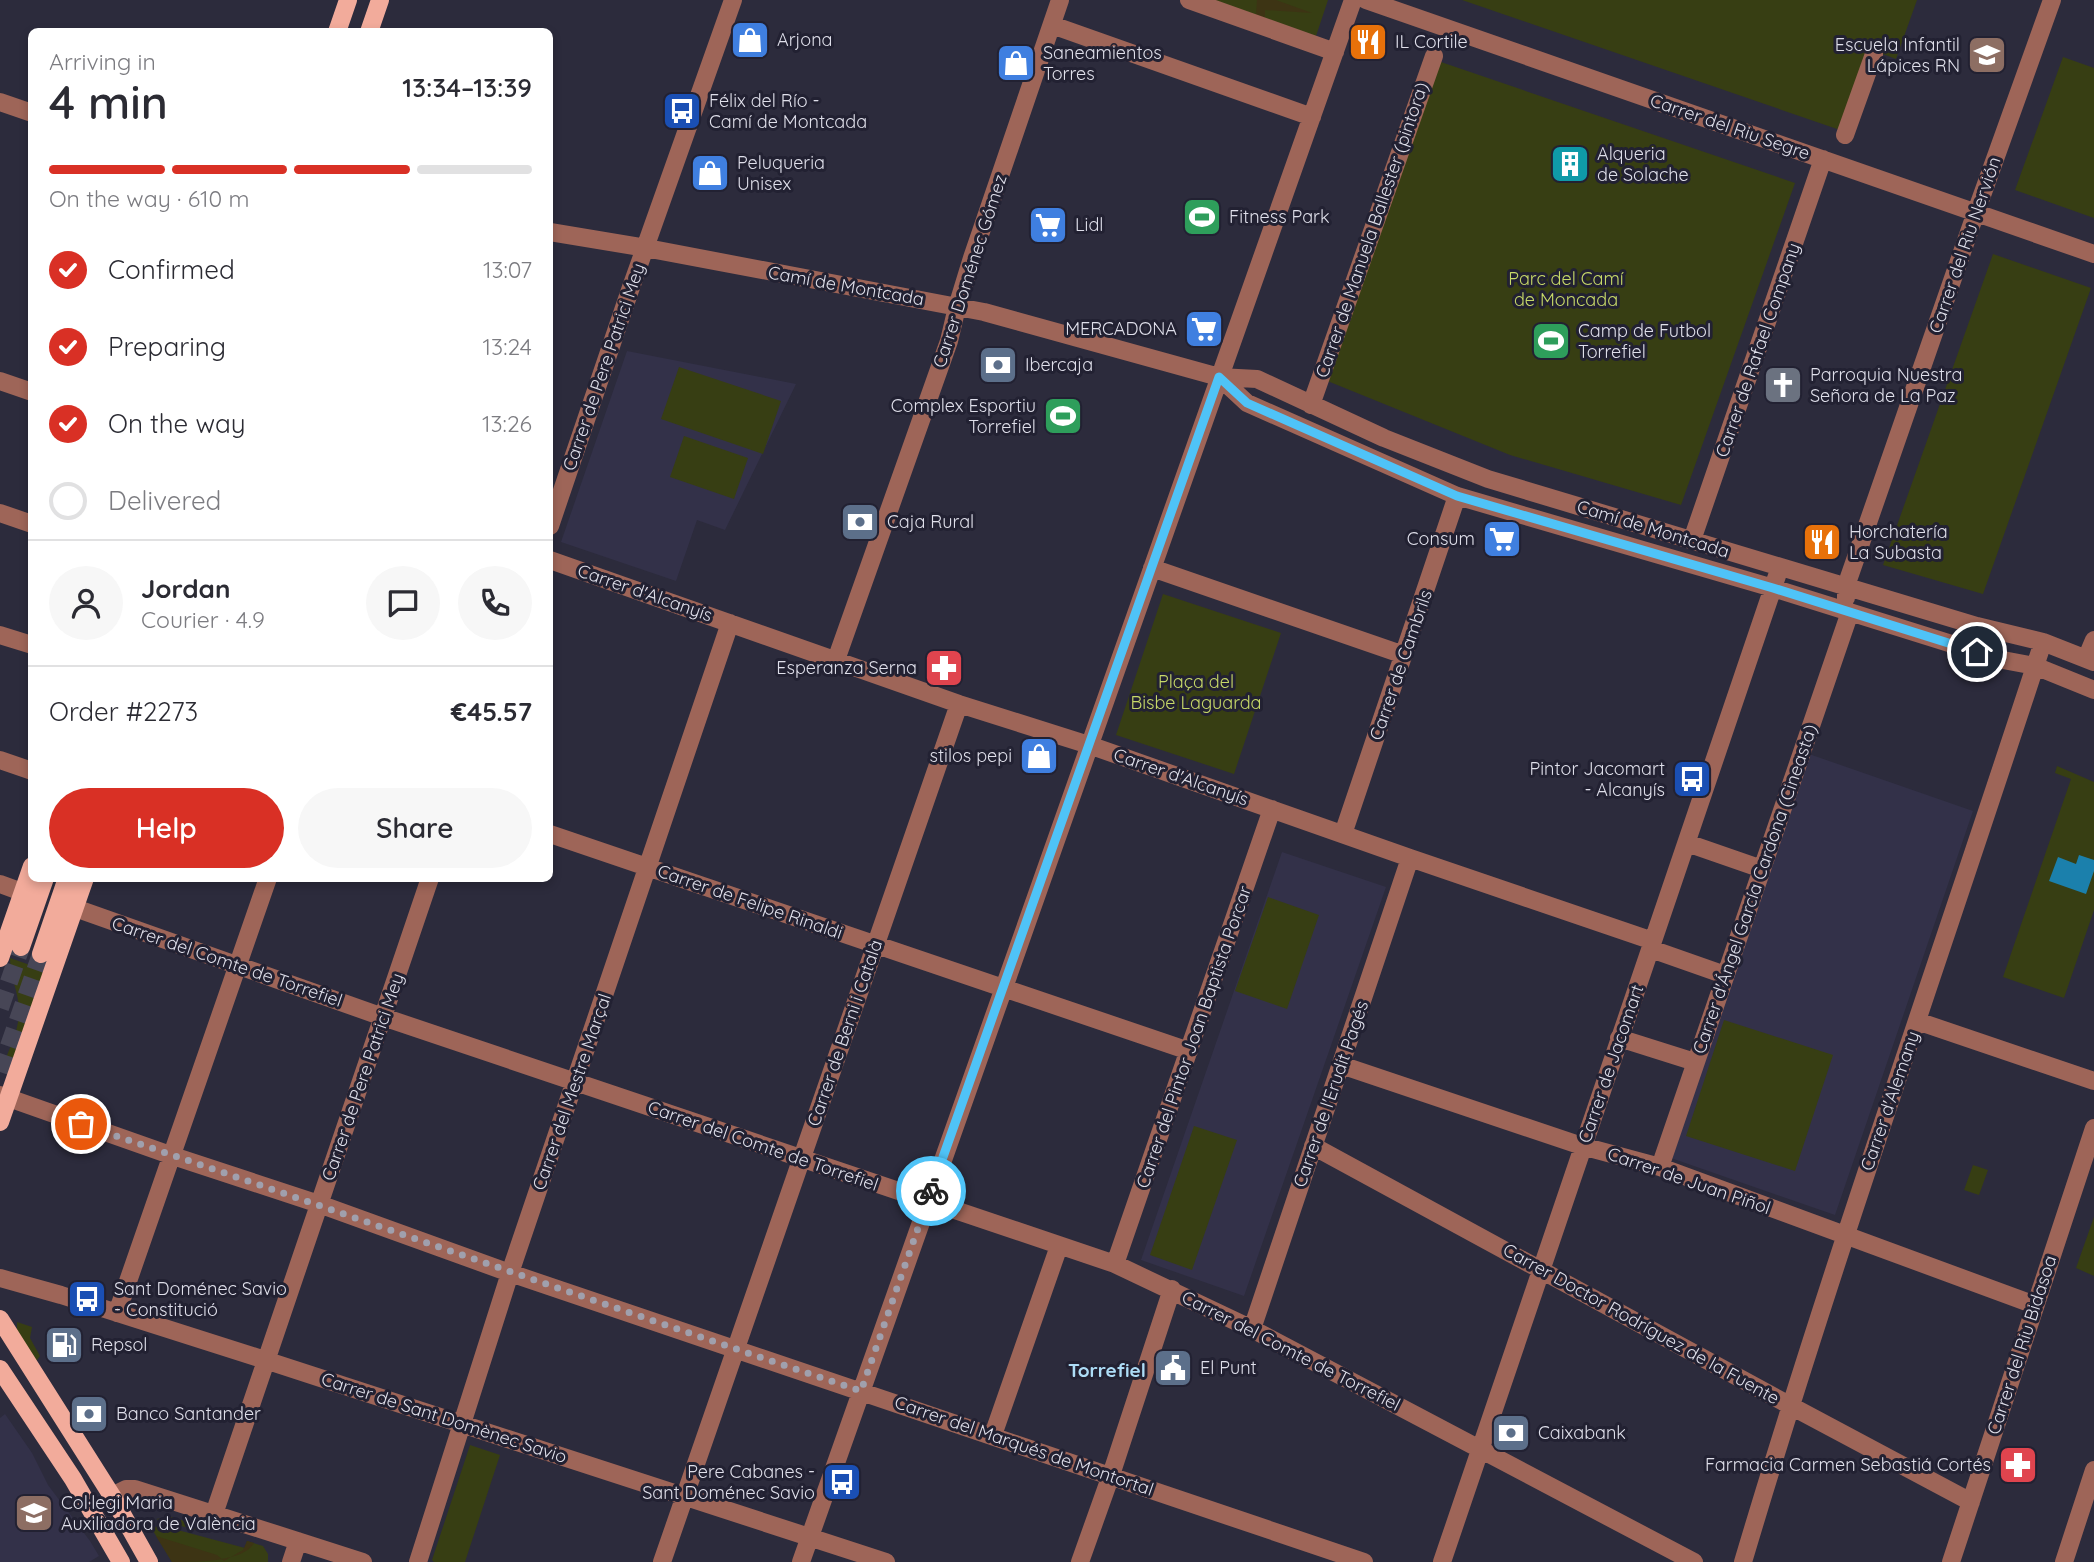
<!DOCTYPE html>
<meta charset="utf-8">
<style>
body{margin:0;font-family:Quicksand,sans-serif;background:#f7f7f7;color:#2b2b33;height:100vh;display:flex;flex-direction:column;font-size:26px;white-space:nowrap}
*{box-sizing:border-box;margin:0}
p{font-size:23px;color:#7c7c81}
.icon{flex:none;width:38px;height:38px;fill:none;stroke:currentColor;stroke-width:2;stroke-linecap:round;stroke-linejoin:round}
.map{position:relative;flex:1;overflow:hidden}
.panel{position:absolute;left:28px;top:28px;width:525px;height:854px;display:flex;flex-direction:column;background:#fff;border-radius:10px;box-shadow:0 4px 10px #0003}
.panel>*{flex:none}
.pin{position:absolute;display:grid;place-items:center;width:60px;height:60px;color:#fff;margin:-30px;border:4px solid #fff;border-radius:50%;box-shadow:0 2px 7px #0007}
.courier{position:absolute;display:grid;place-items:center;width:70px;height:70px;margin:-35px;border:5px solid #4fc3f7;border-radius:50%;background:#fff;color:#222;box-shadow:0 2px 9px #0007}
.summary em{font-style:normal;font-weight:600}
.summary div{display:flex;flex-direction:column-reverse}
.summary{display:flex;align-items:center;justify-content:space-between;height:119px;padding:0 21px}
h1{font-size:46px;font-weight:600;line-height:52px}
.bar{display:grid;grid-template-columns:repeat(4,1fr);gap:10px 7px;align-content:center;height:84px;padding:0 21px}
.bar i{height:9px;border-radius:5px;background:#e1e1e2}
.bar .selected{background:#d93025}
.bar p{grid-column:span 4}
.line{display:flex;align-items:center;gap:18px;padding:0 21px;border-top:2px solid #e1e1e2}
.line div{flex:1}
.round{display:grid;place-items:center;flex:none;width:74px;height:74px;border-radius:37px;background:#f7f7f7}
ol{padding:0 21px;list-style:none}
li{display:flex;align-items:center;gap:21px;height:77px}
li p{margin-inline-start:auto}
li .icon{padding:7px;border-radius:50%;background:#d93025;color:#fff;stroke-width:4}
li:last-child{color:#7c7c81}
li i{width:38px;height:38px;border:4px solid #e1e1e2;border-radius:50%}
.button{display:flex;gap:14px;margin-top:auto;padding:14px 21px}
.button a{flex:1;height:80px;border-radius:42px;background:#d93025;color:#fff;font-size:28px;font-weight:600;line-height:80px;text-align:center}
.button a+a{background:#f7f7f7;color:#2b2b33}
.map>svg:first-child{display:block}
.built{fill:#333149}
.green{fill:#373e13}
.sand{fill:#3d3414}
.water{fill:#1b80ac}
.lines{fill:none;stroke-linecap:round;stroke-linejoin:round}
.major-tunnel{stroke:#474656;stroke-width:18;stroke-dasharray:18 9;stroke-linecap:butt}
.minor{stroke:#9e6558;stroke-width:18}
.major{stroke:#f2ab9b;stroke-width:18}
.done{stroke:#a0a0ad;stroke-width:7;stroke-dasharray:0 12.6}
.route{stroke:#4fc3f7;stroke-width:9}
.labels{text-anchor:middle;stroke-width:6;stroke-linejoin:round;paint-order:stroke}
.poi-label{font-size:18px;fill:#dfdfea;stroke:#222132;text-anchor:start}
.street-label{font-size:18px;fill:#dfdfea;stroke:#222132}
.park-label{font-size:18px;fill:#c7d968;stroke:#222132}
.neighbourhood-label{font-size:19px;font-weight:bold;fill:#addcf6;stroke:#222132}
</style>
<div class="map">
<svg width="2094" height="1562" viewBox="0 0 2094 1562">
<rect width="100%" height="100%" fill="#2c2b3c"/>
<path class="built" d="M627,351L796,384L725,530L697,520L676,581L561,542Z
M1809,754L1973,811L1835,1215L1671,1158Z
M1282,852L1386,887L1244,1296L1141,1260Z
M5,1414L32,1453L48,1485L90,1541L99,1556L89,1562H0V1418Z"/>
<path class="green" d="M1213,0H1328L1316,36Z
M1462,0H1917L1896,59L1870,49L1840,130Z
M2063,57L2094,68V218L2015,190Z
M1438,61L1795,183L1681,505L1510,455L1325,380Z
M1993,254L2091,288L1983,594L1883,565Z
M679,367L781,401L763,454L661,419Z
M684,436L748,458L734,499L670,477Z
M1163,594L1281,633L1234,774L1116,735Z
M2057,766L2094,782V910L2064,998L2003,977L2071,779L2055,773Z
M1268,897L1319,915L1287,1009L1235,991Z
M10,958L47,971L15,1059L3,1072L2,1068C9,1049 20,1029 19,1008C18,991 10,976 10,958Z
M1724,1020L1833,1055L1795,1171L1686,1136Z
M1194,1126L1237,1140L1192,1270L1150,1255Z
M1973,1165L1988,1170L1979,1195L1964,1190Z
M2094,1217V1276L2076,1268Z
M17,1322L32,1327L30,1338L40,1356L34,1364L17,1332Z
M470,1445L500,1455L465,1562H434L432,1560Z
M171,1517L204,1527L203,1532L156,1519Z
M159,1525L245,1548L247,1541L263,1546L268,1554V1562H172L152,1529Z"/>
<path class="sand" d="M1257,0H1276L1312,13L1265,10V18L1256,15Z
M156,1536L217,1555L224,1561L243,1550L247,1541L254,1543C244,1562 196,1562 172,1562Z"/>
<path class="water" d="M2079,855L2094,860V871L2086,894L2049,881L2058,857L2076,864Z"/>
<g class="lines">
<path class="major-tunnel" d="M0,1008L21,947
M0,1072L41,954"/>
<path class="minor" d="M1189,0L1335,52
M1366,0L2094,254
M1052,25L1312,117
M0,102L32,113
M1845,135L1874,54
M550,232L646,248L984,312L1219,377L1257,379L1384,438L1488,479L1977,626L2043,642L2094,662
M1219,377L1247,403L1457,496L1773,588L2003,660L2035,666L2094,690
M0,381L32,392
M1311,405L1434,56
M0,513L32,524
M550,526L629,293L733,0
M1692,540L1823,159
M550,560L959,704L1089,745L1410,858L1653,941
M1152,568L1404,655
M1846,598V586L1976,212L2052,0
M0,635L32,645
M2086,659L2094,640
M836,660L949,341L957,307L972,258L1060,0
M0,760L32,771
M550,834L1189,1051
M1343,834L1457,496
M1687,843L1762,869
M0,884L22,892
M75,908L383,1017L1115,1264L1252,1329L1694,1562
M1651,949L1725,975
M1917,1021L2094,1081
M1619,1038L1695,1062
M1341,1065L1582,1146L1660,1167L2035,1305
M0,1095L173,1156L319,1204L510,1273L1364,1562
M1313,1146L1789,1405L1971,1502
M1660,1167L1850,612
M1115,1264L1272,809
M0,1278L61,1295L265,1360L886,1562
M117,1313L268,878
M1252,1329L1410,858
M993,1435L1059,1246
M112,1496L126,1489H135L363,1562
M214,1514L430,878
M291,1562L298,1541
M418,1562L510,1273L730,623
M662,1562L959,704
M801,1562L1353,0
M1080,1562L1111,1475L1172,1289
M1442,1562L1780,567
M1743,1562C1835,1253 1943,949 2043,642
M1951,1562L2094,1128
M2064,1562L2094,1470"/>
<path class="major" d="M337,32L348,0
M369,32L380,0
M21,947L45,878
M41,954L67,878
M0,958L32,866
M0,1122L85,878
M0,1319L112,1496L149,1562
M0,1369L73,1479L121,1562"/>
</g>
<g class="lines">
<path class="done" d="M81,1124C341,1212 600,1304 861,1391L931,1191"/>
<path class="route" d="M931,1191L1219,377L1247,403L1457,496L1773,588L1977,652"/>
</g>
<defs>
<g id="shop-square" transform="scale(2.0125)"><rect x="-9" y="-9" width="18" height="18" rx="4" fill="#3f7fe0" stroke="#222132"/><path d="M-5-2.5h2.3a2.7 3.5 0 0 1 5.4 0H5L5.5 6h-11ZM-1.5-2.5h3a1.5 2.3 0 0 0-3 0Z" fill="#fff"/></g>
<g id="restaurant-square" transform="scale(2.0125)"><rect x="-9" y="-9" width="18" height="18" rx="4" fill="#e8710a" stroke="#222132"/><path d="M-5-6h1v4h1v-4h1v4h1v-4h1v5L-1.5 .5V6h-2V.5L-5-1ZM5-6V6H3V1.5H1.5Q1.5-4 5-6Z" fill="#fff"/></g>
<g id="school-square" transform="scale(2.0125)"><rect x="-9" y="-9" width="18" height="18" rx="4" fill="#8d6e63" stroke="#222132"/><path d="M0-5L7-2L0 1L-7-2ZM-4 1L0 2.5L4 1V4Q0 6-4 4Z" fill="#fff"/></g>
<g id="bus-square" transform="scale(2.0125)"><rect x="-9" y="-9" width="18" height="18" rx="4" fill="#1a4fb4" stroke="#222132"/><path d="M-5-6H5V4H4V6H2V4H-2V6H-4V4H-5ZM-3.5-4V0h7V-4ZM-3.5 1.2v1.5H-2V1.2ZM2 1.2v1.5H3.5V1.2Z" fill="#fff"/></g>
<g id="building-square" transform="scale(2.0125)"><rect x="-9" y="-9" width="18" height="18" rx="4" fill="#0f9aa8" stroke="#222132"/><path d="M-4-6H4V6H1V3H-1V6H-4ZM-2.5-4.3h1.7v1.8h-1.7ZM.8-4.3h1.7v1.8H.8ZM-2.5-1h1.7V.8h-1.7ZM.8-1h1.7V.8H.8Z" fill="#fff"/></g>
<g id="stadium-square" transform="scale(2.0125)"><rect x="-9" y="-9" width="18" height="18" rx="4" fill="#2e9e5b" stroke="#222132"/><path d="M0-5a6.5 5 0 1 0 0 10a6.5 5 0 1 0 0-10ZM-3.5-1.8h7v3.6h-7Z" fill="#fff"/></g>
<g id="supermarket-square" transform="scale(2.0125)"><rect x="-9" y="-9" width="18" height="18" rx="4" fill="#3f7fe0" stroke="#222132"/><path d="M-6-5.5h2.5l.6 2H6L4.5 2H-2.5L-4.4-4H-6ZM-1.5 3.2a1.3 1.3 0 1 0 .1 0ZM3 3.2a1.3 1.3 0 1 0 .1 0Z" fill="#fff"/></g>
<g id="bank-square" transform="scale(2.0125)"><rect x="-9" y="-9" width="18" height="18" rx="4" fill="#5c6f8a" stroke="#222132"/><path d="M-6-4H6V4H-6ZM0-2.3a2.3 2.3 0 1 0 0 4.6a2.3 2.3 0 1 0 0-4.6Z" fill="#fff"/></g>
<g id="church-square" transform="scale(2.0125)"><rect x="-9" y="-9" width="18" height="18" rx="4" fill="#6b7280" stroke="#222132"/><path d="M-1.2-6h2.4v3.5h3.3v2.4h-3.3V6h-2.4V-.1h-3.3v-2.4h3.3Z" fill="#fff"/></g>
<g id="pharmacy-square" transform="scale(2.0125)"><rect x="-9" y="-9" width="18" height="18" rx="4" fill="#e0444e" stroke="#222132"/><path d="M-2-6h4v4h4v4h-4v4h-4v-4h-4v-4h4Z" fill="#fff"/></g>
<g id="fuel-square" transform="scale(2.0125)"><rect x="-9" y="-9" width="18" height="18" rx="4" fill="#5c6f8a" stroke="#222132"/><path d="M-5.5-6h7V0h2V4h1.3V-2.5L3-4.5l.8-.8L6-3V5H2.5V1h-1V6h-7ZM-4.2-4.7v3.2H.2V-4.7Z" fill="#fff"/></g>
<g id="civic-square" transform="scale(2.0125)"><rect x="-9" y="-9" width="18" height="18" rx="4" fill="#5c6f8a" stroke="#222132"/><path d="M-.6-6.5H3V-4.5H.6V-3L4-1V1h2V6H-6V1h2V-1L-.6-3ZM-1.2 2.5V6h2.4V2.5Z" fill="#fff"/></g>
</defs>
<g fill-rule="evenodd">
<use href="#shop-square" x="750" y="40"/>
<use href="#restaurant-square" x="1368" y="42"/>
<use href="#school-square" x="1987" y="55"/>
<use href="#shop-square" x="1016" y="63"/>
<use href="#bus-square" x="682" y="111"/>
<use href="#building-square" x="1570" y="164"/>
<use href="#shop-square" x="710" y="173"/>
<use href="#stadium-square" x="1202" y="217"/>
<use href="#supermarket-square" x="1048" y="225"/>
<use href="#supermarket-square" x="1204" y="329"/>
<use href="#stadium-square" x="1551" y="341"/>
<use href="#bank-square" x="998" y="365"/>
<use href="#church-square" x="1783" y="385"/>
<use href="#stadium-square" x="1063" y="416"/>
<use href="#bank-square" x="860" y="522"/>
<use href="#supermarket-square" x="1502" y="539"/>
<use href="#restaurant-square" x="1822" y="542"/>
<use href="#pharmacy-square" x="944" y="668"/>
<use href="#shop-square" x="1039" y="756"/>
<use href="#bus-square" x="1692" y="779"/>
<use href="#bus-square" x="87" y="1299"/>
<use href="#fuel-square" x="64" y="1345"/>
<use href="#civic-square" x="1173" y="1368"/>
<use href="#bank-square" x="89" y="1414"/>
<use href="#bank-square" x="1511" y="1433"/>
<use href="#pharmacy-square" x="2018" y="1465"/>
<use href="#bus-square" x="842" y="1482"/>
<use href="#school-square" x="34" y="1513"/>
</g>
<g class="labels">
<g class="poi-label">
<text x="777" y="46">Arjona</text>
<text x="1395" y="48">IL Cortile</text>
<text x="1960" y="51" text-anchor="end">Escuela Infantil<tspan x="1960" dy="21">Lápices RN</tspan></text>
<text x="1043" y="59">Saneamientos<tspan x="1043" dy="21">Torres</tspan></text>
<text x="709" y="107">Félix del Río -<tspan x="709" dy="21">Camí de Montcada</tspan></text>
<text x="1597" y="160">Alqueria<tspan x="1597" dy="21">de Solache</tspan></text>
<text x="737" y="169">Peluqueria<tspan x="737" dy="21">Unisex</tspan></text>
<text x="1229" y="223">Fitness Park</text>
<text x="1075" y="231">Lidl</text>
<text x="1177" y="335" text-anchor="end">MERCADONA</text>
<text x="1578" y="337">Camp de Futbol<tspan x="1578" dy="21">Torrefiel</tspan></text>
<text x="1025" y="371">Ibercaja</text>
<text x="1810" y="381">Parroquia Nuestra<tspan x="1810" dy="21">Señora de La Paz</tspan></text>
<text x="1036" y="412" text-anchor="end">Complex Esportiu<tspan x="1036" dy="21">Torrefiel</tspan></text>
<text x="887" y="528">Caja Rural</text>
<text x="1849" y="538">Horchatería<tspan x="1849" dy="21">La Subasta</tspan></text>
<text x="1475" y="545" text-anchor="end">Consum</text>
<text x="917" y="674" text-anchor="end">Esperanza Serna</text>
<text x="1012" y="762" text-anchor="end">stilos pepi</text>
<text x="1665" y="775" text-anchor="end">Pintor Jacomart<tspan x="1665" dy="21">- Alcanyís</tspan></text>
<text x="114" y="1295">Sant Doménec Savio<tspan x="114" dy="21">- Constitució</tspan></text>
<text x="91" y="1351">Repsol</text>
<text x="1200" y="1374">El Punt</text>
<text x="116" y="1420">Banco Santander</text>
<text x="1538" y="1439">Caixabank</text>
<text x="1991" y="1471" text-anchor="end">Farmacia Carmen Sebastiá Cortés</text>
<text x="815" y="1478" text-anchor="end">Pere Cabanes -<tspan x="815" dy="21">Sant Doménec Savio</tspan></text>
<text x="61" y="1509">Col·legi Maria<tspan x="61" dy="21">Auxiliadora de València</tspan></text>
</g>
<g class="street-label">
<text transform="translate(1730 127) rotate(19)" y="6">Carrer del Riu Segre</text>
<text transform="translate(1372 230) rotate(-71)" y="6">Carrer de Manuela Ballester (pintora)</text>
<text transform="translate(1965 245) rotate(-71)" y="6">Carrer del Riu Nervión</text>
<text transform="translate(970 271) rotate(-72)" y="6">Carrer Doménec Gómez</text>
<text transform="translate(846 286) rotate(10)" y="6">Camí de Montcada</text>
<text transform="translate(1758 350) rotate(-71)" y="6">Carrer de Rafael Company</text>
<text transform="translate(604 367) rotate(-71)" y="6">Carrer de Pere Patrici Mey</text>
<text transform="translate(1653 529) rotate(17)" y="6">Camí de Montcada</text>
<text transform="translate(645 593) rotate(19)" y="6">Carrer d'Alcanyís</text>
<text transform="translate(1401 665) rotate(-71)" y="6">Carrer de Cambrils</text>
<text transform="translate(1181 777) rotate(19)" y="6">Carrer d'Alcanyís</text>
<text transform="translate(1755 889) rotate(-71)" y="6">Carrer d'Ángel García Cardona (Cineasta)</text>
<text transform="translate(750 902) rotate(19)" y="6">Carrer de Felipe Rinaldi</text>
<text transform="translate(227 962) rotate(19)" y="6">Carrer del Comte de Torrefiel</text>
<text transform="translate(845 1033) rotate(-71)" y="6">Carrer de Berni i Català</text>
<text transform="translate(1194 1037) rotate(-71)" y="6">Carrer del Pintor Joan Baptista Porcar</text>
<text transform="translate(1611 1064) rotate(-71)" y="6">Carrer de Jacomart</text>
<text transform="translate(363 1077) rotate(-71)" y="6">Carrer de Pere Patrici Mey</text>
<text transform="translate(572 1092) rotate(-71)" y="6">Carrer del Mestre Marçal</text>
<text transform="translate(1331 1094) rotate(-71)" y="6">Carrer de l'Erudit Pagés</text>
<text transform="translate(1890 1101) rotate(-71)" y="6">Carrer d'Alemany</text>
<text transform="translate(763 1146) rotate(19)" y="6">Carrer del Comte de Torrefiel</text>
<text transform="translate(1689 1181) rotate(19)" y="6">Carrer de Juan Piñol</text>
<text transform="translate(1641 1324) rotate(29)" y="6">Carrer Doctor Rodríguez de la Fuente</text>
<text transform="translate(2022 1345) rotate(-72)" y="6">Carrer del Riu Bidasoa</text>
<text transform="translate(1291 1351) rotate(27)" y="6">Carrer del Comte de Torrefiel</text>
<text transform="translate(444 1418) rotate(18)" y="6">Carrer de Sant Domènec Savio</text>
<text transform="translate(1024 1446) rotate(19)" y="6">Carrer del Marqués de Montortal</text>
</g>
<g class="park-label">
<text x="1566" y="285">Parc del Camí<tspan x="1566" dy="21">de Moncada</tspan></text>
<text x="1196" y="688">Plaça del<tspan x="1196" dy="21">Bisbe Laguarda</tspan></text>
</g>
<g class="neighbourhood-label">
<text x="1107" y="1377">Torrefiel</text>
</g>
</g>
</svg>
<div class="pin" style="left:81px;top:1124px;background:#ea580c"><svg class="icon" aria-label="bag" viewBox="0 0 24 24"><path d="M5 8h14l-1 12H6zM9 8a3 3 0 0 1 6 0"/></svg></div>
<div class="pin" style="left:1977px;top:652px;background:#1f2937"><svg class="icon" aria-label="home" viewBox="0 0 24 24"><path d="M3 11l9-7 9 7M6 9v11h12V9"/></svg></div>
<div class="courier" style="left:931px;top:1191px"><svg class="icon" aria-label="bike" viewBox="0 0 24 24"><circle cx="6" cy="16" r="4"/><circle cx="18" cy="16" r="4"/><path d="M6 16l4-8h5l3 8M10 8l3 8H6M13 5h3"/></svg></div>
<section class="panel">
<div class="summary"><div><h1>4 min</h1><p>Arriving in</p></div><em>13:34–13:39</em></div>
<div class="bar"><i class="selected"></i><i class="selected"></i><i class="selected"></i><i></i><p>On the way · 610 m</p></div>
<ol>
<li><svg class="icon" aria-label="check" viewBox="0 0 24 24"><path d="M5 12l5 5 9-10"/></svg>Confirmed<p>13:07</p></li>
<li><svg class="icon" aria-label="check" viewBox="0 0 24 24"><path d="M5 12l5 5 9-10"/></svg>Preparing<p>13:24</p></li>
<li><svg class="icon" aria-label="check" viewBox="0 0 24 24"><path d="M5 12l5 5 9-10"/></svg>On the way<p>13:26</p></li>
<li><i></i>Delivered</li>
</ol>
<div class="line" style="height:126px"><a class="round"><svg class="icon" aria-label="person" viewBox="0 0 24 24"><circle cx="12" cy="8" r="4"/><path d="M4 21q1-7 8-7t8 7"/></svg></a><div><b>Jordan</b><p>Courier · 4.9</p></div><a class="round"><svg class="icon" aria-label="chat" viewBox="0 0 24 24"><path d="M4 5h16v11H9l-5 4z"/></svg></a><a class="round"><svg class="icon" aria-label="phone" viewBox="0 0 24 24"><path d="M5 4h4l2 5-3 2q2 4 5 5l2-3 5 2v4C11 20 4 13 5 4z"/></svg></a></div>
<div class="line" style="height:91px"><div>Order #2273</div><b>€45.57</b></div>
<div class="button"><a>Help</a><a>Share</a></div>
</section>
</div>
